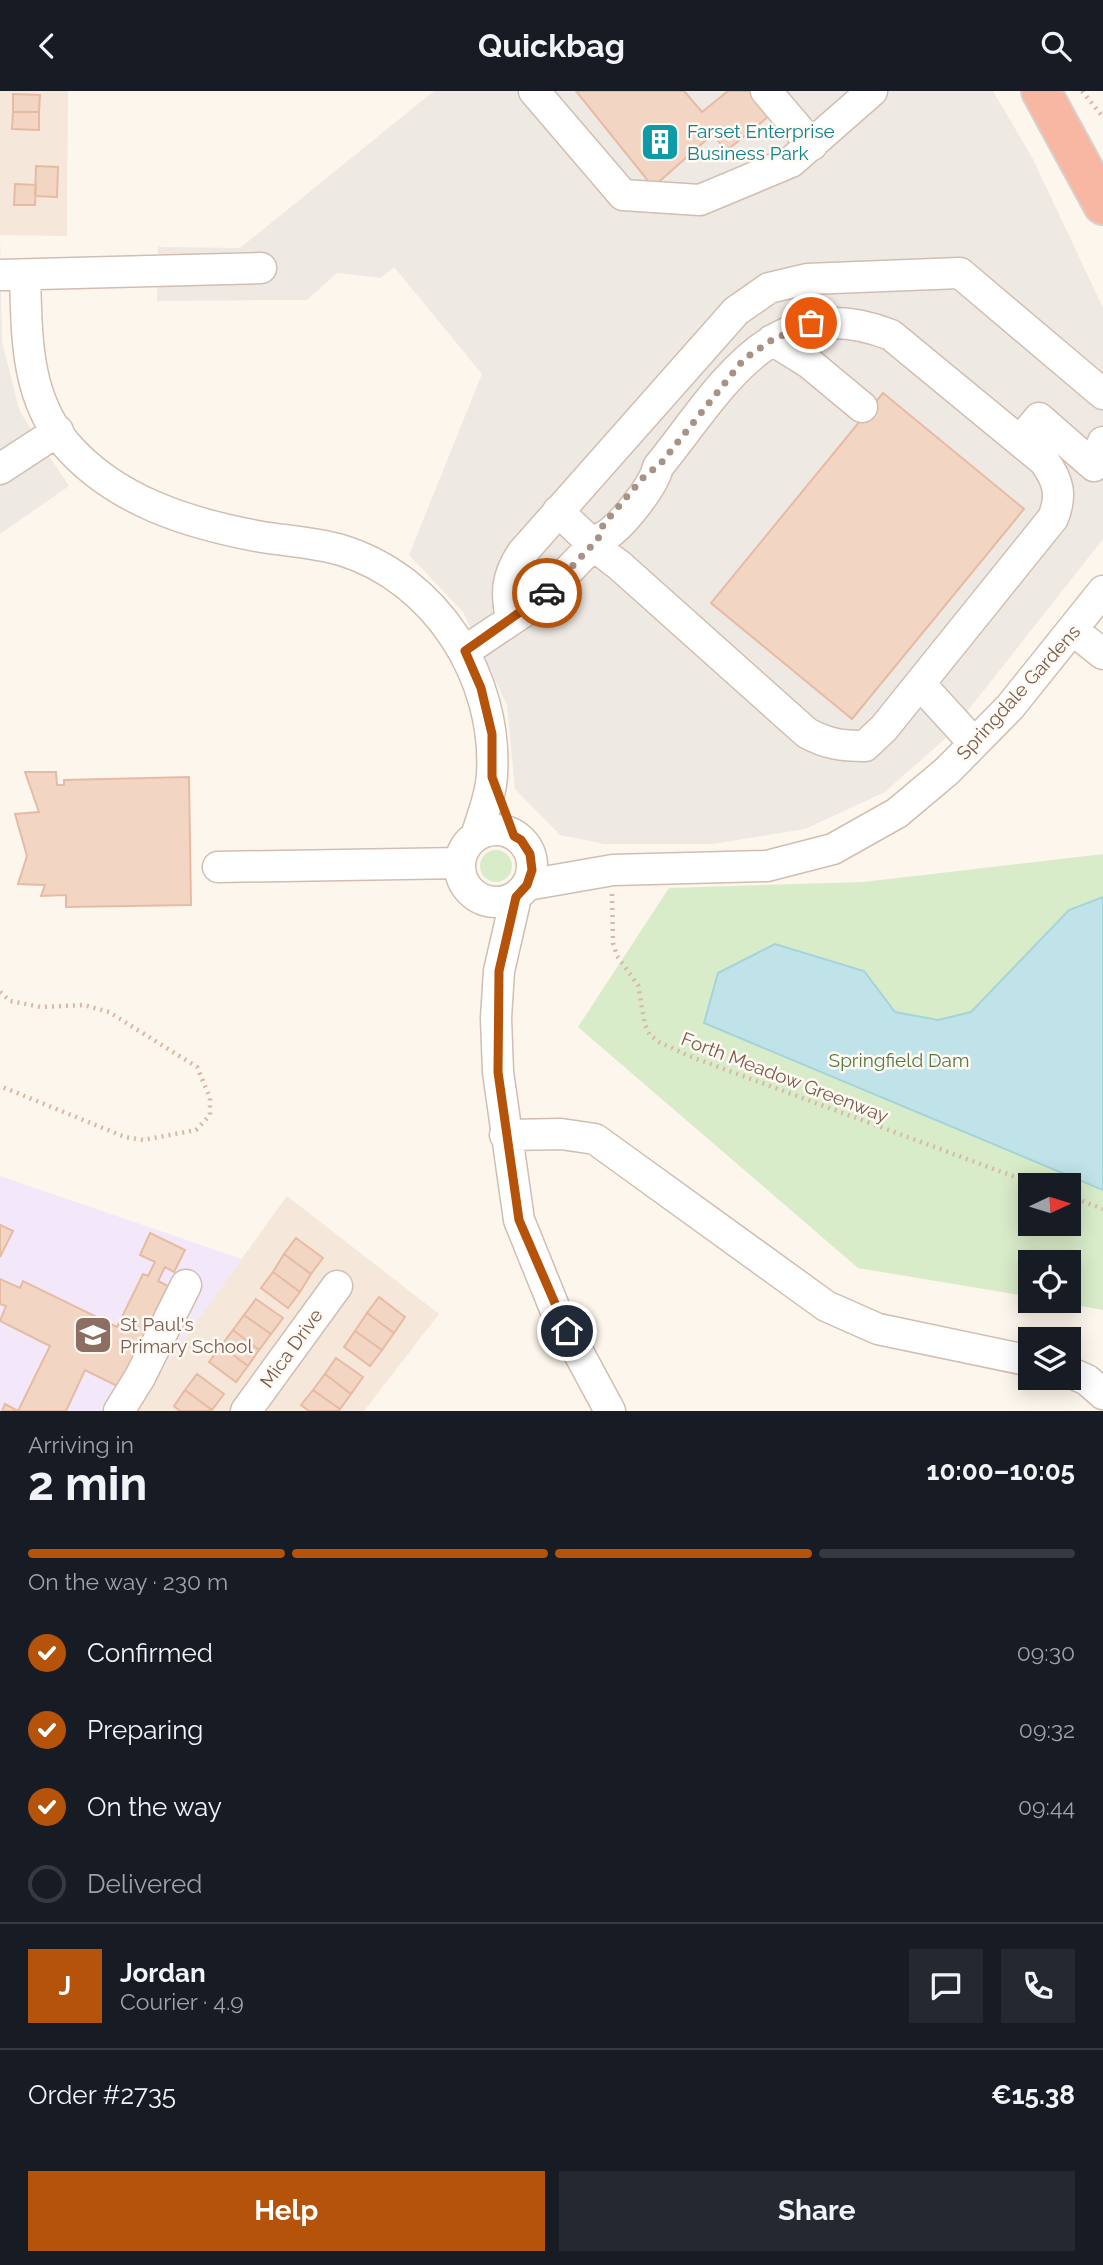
<!DOCTYPE html>
<meta charset="utf-8">
<style>
body{margin:0;font-family:Raleway,sans-serif;background:#242831;color:#f1f3f6;height:100vh;display:flex;flex-direction:column;font-size:26px;white-space:nowrap}
*{box-sizing:border-box;margin:0}
p{font-size:23px;color:#9ea1a6}
.icon{flex:none;width:38px;height:38px;fill:none;stroke:currentColor;stroke-width:2;stroke-linecap:round;stroke-linejoin:round}
.map{position:relative;height:1320px;overflow:hidden}
.side{display:flex;flex-direction:column;background:#171b24;flex:1}
.side>*{flex:none}
.needle{width:46px;rotate:86deg}
.fabs{position:absolute;left:1018px;top:1082px;display:grid;gap:14px}
.fabs a{display:grid;place-items:center;width:63px;height:63px;border-radius:0px;background:#171b24;box-shadow:0 4px 18px #0003;font-size:35px}
.pin{position:absolute;display:grid;place-items:center;width:60px;height:60px;color:#fff;margin:-30px;border:4px solid #fff;border-radius:50%;box-shadow:0 2px 7px #0007}
.courier{position:absolute;display:grid;place-items:center;width:70px;height:70px;margin:-35px;border:5px solid #b45309;border-radius:50%;background:#fff;color:#222;box-shadow:0 2px 9px #0007}
.headline em{font-style:normal;font-weight:700}
.headline div{display:flex;flex-direction:column-reverse}
.headline{display:flex;align-items:center;justify-content:space-between;height:119px;padding:0 28px}
h1{font-size:46px;font-weight:700;line-height:52px}
.bar{display:grid;grid-template-columns:repeat(4,1fr);gap:10px 7px;align-content:center;height:84px;padding:0 28px}
.bar i{height:9px;border-radius:5px;background:#363941}
.bar .current{background:#b45309}
.bar p{grid-column:span 4}
.line{display:flex;align-items:center;gap:18px;padding:0 28px;border-top:2px solid #363941}
.line div{flex:1}
.round{display:grid;place-items:center;flex:none;width:74px;height:74px;border-radius:0px;background:#242831}
ol{padding:0 28px;list-style:none}
li{display:flex;align-items:center;gap:21px;height:77px}
li p{margin-inline-start:auto}
li .icon{padding:7px;border-radius:50%;background:#b45309;color:#fff;stroke-width:4}
li:last-child{color:#9ea1a6}
li i{width:38px;height:38px;border:4px solid #363941;border-radius:50%}
.action{display:flex;gap:14px;margin-top:auto;padding:14px 28px}
.action a{flex:1;height:80px;border-radius:0px;background:#b45309;color:#fff;font-size:28px;font-weight:700;line-height:80px;text-align:center}
.action a+a{background:#242831;color:#f1f3f6}
header{display:flex;justify-content:space-between;align-items:center;height:91px;padding:0 28px;background:#171b24;font-size:32px;font-weight:700}
.map>svg:first-child{display:block}
.residential{fill:#f5e8da}
.industrial{fill:#efe9e4}
.education{fill:#f3e8fa}
.green{fill:#d8ecc9;fill-rule:evenodd}
.water{fill:#bfe3e8;stroke:#a5d3da;stroke-width:2}
.building{fill:#f3d5c3;stroke:#e6bba3;stroke-width:2}
.lines{fill:none;stroke-linecap:round;stroke-linejoin:round}
.minor-casing{stroke:#d1beb0;stroke-width:33}
.highway-casing{stroke:#dad1cd;stroke-width:42}
.path{stroke:#d9b8a5;stroke-width:4.5;stroke-dasharray:2 5;stroke-linecap:butt}
.minor{stroke:#fff;stroke-width:30}
.highway{stroke:#f7b7a3;stroke-width:38}
.done{stroke:#a89285;stroke-width:7;stroke-dasharray:0 12.6}
.route{stroke:#b45309;stroke-width:9}
.labels{text-anchor:middle;stroke-width:5;stroke-linejoin:round;paint-order:stroke}
.culture-label{font-size:19px;fill:#0d838f;stroke:#fffaf3;text-anchor:start}
.street-label{font-size:19px;fill:#7a5c4d;stroke:#fffaf3}
.park-label{font-size:19px;fill:#537a41;stroke:#fffaf3}
.education-label{font-size:19px;fill:#785e54;stroke:#fffaf3;text-anchor:start}
</style>
<header><svg class="icon" aria-label="back" viewBox="0 0 24 24"><path d="M15 5l-7 7 7 7"/></svg>Quickbag<svg class="icon" aria-label="search" viewBox="0 0 24 24"><circle cx="10" cy="10" r="6"/><path d="M15 15l6 6"/></svg></header>
<div class="map">
<svg width="1103" height="1320" viewBox="0 0 1103 1320">
<rect width="100%" height="100%" fill="#fdf6ec"/>
<path class="residential" d="M0,0H68L67,145L0,144Z
M287,1105L439,1223L364,1320H132Z"/>
<path class="industrial" d="M434,0H993L1033,68L1103,217V448L947,646L885,701L805,738L713,753H604L560,744L515,698L507,614L463,521L409,464L482,283L394,176L381,187L337,182L307,209L157,210L158,156L240,157Z
M0,144L2,251L20,321L69,395L0,443Z"/>
<path class="education" d="M0,1085L242,1168L132,1320H0Z"/>
<path class="green" d="M480 775a16 16 0 1 1 32 0a16 16 0 1 1-32 0Z
M1103,763V1219L1048,1209H1069V1171H1031V1206L858,1177L578,936L669,797L863,791ZM1031,1094H1069V1132H1031Z"/>
<path class="water" d="M1103,806V1099L704,932L718,882L775,853L864,880L895,921L938,929L971,921L1069,819Z"/>
<path class="building" d="M576,0H684L702,21L728,0H764L779,17L726,60L713,43L653,96Z
M13,3L40,4L39,21H13Z
M13,21H39V39L12,38Z
M36,75L58,76L57,106L35,105Z
M15,93L36,94L35,114H14Z
M883,302L1024,418L852,628L711,512Z
M25,681H56L57,694H64V689L189,686L191,814L66,816V804L41,805L45,794L18,793L27,765L15,723L39,721Z
M0,1134L13,1140L0,1166Z
M150,1142L185,1159L174,1181L165,1176L158,1190L168,1195L119,1296L85,1279L66,1320H2L5,1313L18,1320L50,1255L0,1230L6,1215L0,1213V1188L20,1197L23,1190L117,1236L143,1183L148,1185L155,1171L140,1164Z
M296,1147L323,1167L311,1183L284,1163Z
M284,1163L311,1183L300,1201L273,1181Z
M273,1181L300,1201L288,1217L261,1197Z
M379,1206L405,1226L394,1242L367,1222Z
M256,1208L283,1227L271,1243L244,1224Z
M367,1222L394,1242L382,1259L355,1240Z
M244,1224L271,1243L259,1259L233,1239Z
M233,1239L259,1259L248,1275L221,1255Z
M355,1240L382,1259L370,1275L344,1256Z
M221,1255L248,1275L236,1291L209,1271Z
M336,1267L363,1286L351,1303L325,1283Z
M197,1283L224,1303L212,1319L185,1299Z
M325,1283L351,1303L340,1318L313,1299Z
M185,1299L212,1319L211,1320H180L174,1315Z
M313,1299L340,1318L339,1320H309L301,1314Z"/>
<g class="lines">
<g class="minor-casing">
<path id="minor" d="M534,0L623,104L700,109L791,71L872,0
M766,0L812,54
M0,184L261,177
M25,185C27,243 25,304 65,352C114,410 190,433 262,446C288,450 316,452 341,459C436,488 498,586 492,684C491,704 482,726 476,745
M772,249L809,272L862,316
M1020,350L1039,327L1094,375L1103,351
M0,378L58,340
M511,529C506,502 506,486 522,462L736,220L769,197L807,188L960,182L1103,303
M1074,540L1103,563
M465,560L538,511L593,454C598,447 605,446 611,441C626,429 654,394 658,376C722,297 772,197 891,244L1044,370C1059,390 1062,405 1053,427L884,637L865,655C842,655 827,653 807,642L619,474C596,458 578,439 558,420
M920,593L974,652
M460 775a36 36 0 1 1 72 0a36 36 0 1 1-72 0Z
M218,776L460,772
M527,794L613,779L767,775L833,758L897,722L947,680L1010,616L1103,500
M516,806L499,880L496,927L498,981L519,1129L555,1218L610,1320
M505,1044L561,1043L595,1048L826,1215L878,1238L1031,1270
M1069,1281L1087,1289L1103,1303
M119,1320L140,1286L186,1194
M246,1320L337,1195"/>
</g>
<g class="highway-casing">
<path id="highway" d="M1041,0L1103,114"/>
</g>
<path class="path" d="M1082,0L1103,26
M612,803L613,852L617,865L638,894L645,934L650,944L659,951L689,965L1037,1094
M0,901L10,910L41,916L84,914L109,921L197,976L210,1007V1024L196,1039L143,1049L125,1046L0,995
M1069,1105L1103,1118"/>
<use href="#minor" class="minor"/>
<use href="#highway" class="highway"/>
</g>
<g class="lines">
<path class="done" d="M547,502L598,448L603,434L647,382L658,376L744,268L772,249L811,232"/>
<path class="route" d="M547,502L465,560L481,597L492,643V686L514,745L521,749L530,763L532,779L527,794L516,806L499,880L498,981L519,1129L567,1240"/>
</g>
<defs>
<g id="building-square" transform="scale(2.0125)"><rect x="-9" y="-9" width="18" height="18" rx="4" fill="#0f9aa8" stroke="#fffaf3"/><path d="M-4-6H4V6H1V3H-1V6H-4ZM-2.5-4.3h1.7v1.8h-1.7ZM.8-4.3h1.7v1.8H.8ZM-2.5-1h1.7V.8h-1.7ZM.8-1h1.7V.8H.8Z" fill="#fff"/></g>
<g id="school-square" transform="scale(2.0125)"><rect x="-9" y="-9" width="18" height="18" rx="4" fill="#8d6e63" stroke="#fffaf3"/><path d="M0-5L7-2L0 1L-7-2ZM-4 1L0 2.5L4 1V4Q0 6-4 4Z" fill="#fff"/></g>
</defs>
<g fill-rule="evenodd">
<use href="#building-square" x="660" y="51"/>
<use href="#school-square" x="93" y="1244"/>
</g>
<g class="labels">
<g class="culture-label">
<text x="687" y="47">Farset Enterprise<tspan x="687" dy="22">Business Park</tspan></text>
</g>
<g class="street-label">
<text transform="translate(1018 601) rotate(-48)" y="7">Springdale Gardens</text>
<text transform="translate(785 986) rotate(21)" y="7">Forth Meadow Greenway</text>
<text transform="translate(291 1257) rotate(-54)" y="7">Mica Drive</text>
</g>
<g class="park-label">
<text x="899" y="976">Springfield Dam</text>
</g>
<g class="education-label">
<text x="120" y="1240">St Paul's<tspan x="120" dy="22">Primary School</tspan></text>
</g>
</g>
</svg>
<div class="fabs">
<a><svg class="needle" viewBox="-14 -14 28 28"><path d="M0-13l5 13h-10z" fill="#e53935"/><path d="M0 13l5-13h-10z" fill="#9ea1a6"/></svg></a>
<a><svg class="icon" aria-label="locate" viewBox="0 0 24 24"><circle cx="12" cy="12" r="6"/><path d="M12 2v4M12 18v4M2 12h4M18 12h4"/></svg></a>
<a><svg class="icon" aria-label="layers" viewBox="0 0 24 24"><path d="M12 4l9 5-9 5-9-5zM3 14l9 5 9-5"/></svg></a>
</div>
<div class="pin" style="left:811px;top:232px;background:#ea580c"><svg class="icon" aria-label="bag" viewBox="0 0 24 24"><path d="M5 8h14l-1 12H6zM9 8a3 3 0 0 1 6 0"/></svg></div>
<div class="pin" style="left:567px;top:1240px;background:#1f2937"><svg class="icon" aria-label="home" viewBox="0 0 24 24"><path d="M3 11l9-7 9 7M6 9v11h12V9"/></svg></div>
<div class="courier" style="left:547px;top:502px"><svg class="icon" aria-label="car" viewBox="0 0 24 24"><path d="M5 17H2v-5l4-1 3-4h7l3 4 3 1v5h-3M9 17h6M6 11h13"/><circle cx="7" cy="17" r="2"/><circle cx="17" cy="17" r="2"/></svg></div>
</div>
<section class="side">
<div class="headline"><div><h1>2 min</h1><p>Arriving in</p></div><em>10:00–10:05</em></div>
<div class="bar"><i class="current"></i><i class="current"></i><i class="current"></i><i></i><p>On the way · 230 m</p></div>
<ol>
<li><svg class="icon" aria-label="check" viewBox="0 0 24 24"><path d="M5 12l5 5 9-10"/></svg>Confirmed<p>09:30</p></li>
<li><svg class="icon" aria-label="check" viewBox="0 0 24 24"><path d="M5 12l5 5 9-10"/></svg>Preparing<p>09:32</p></li>
<li><svg class="icon" aria-label="check" viewBox="0 0 24 24"><path d="M5 12l5 5 9-10"/></svg>On the way<p>09:44</p></li>
<li><i></i>Delivered</li>
</ol>
<div class="line" style="height:126px"><b class="round" style="background:#b45309;color:#fff">J</b><div><b>Jordan</b><p>Courier · 4.9</p></div><a class="round"><svg class="icon" aria-label="chat" viewBox="0 0 24 24"><path d="M4 5h16v11H9l-5 4z"/></svg></a><a class="round"><svg class="icon" aria-label="phone" viewBox="0 0 24 24"><path d="M5 4h4l2 5-3 2q2 4 5 5l2-3 5 2v4C11 20 4 13 5 4z"/></svg></a></div>
<div class="line" style="height:91px"><div>Order #2735</div><b>€15.38</b></div>
<div class="action"><a>Help</a><a>Share</a></div>
</section>
